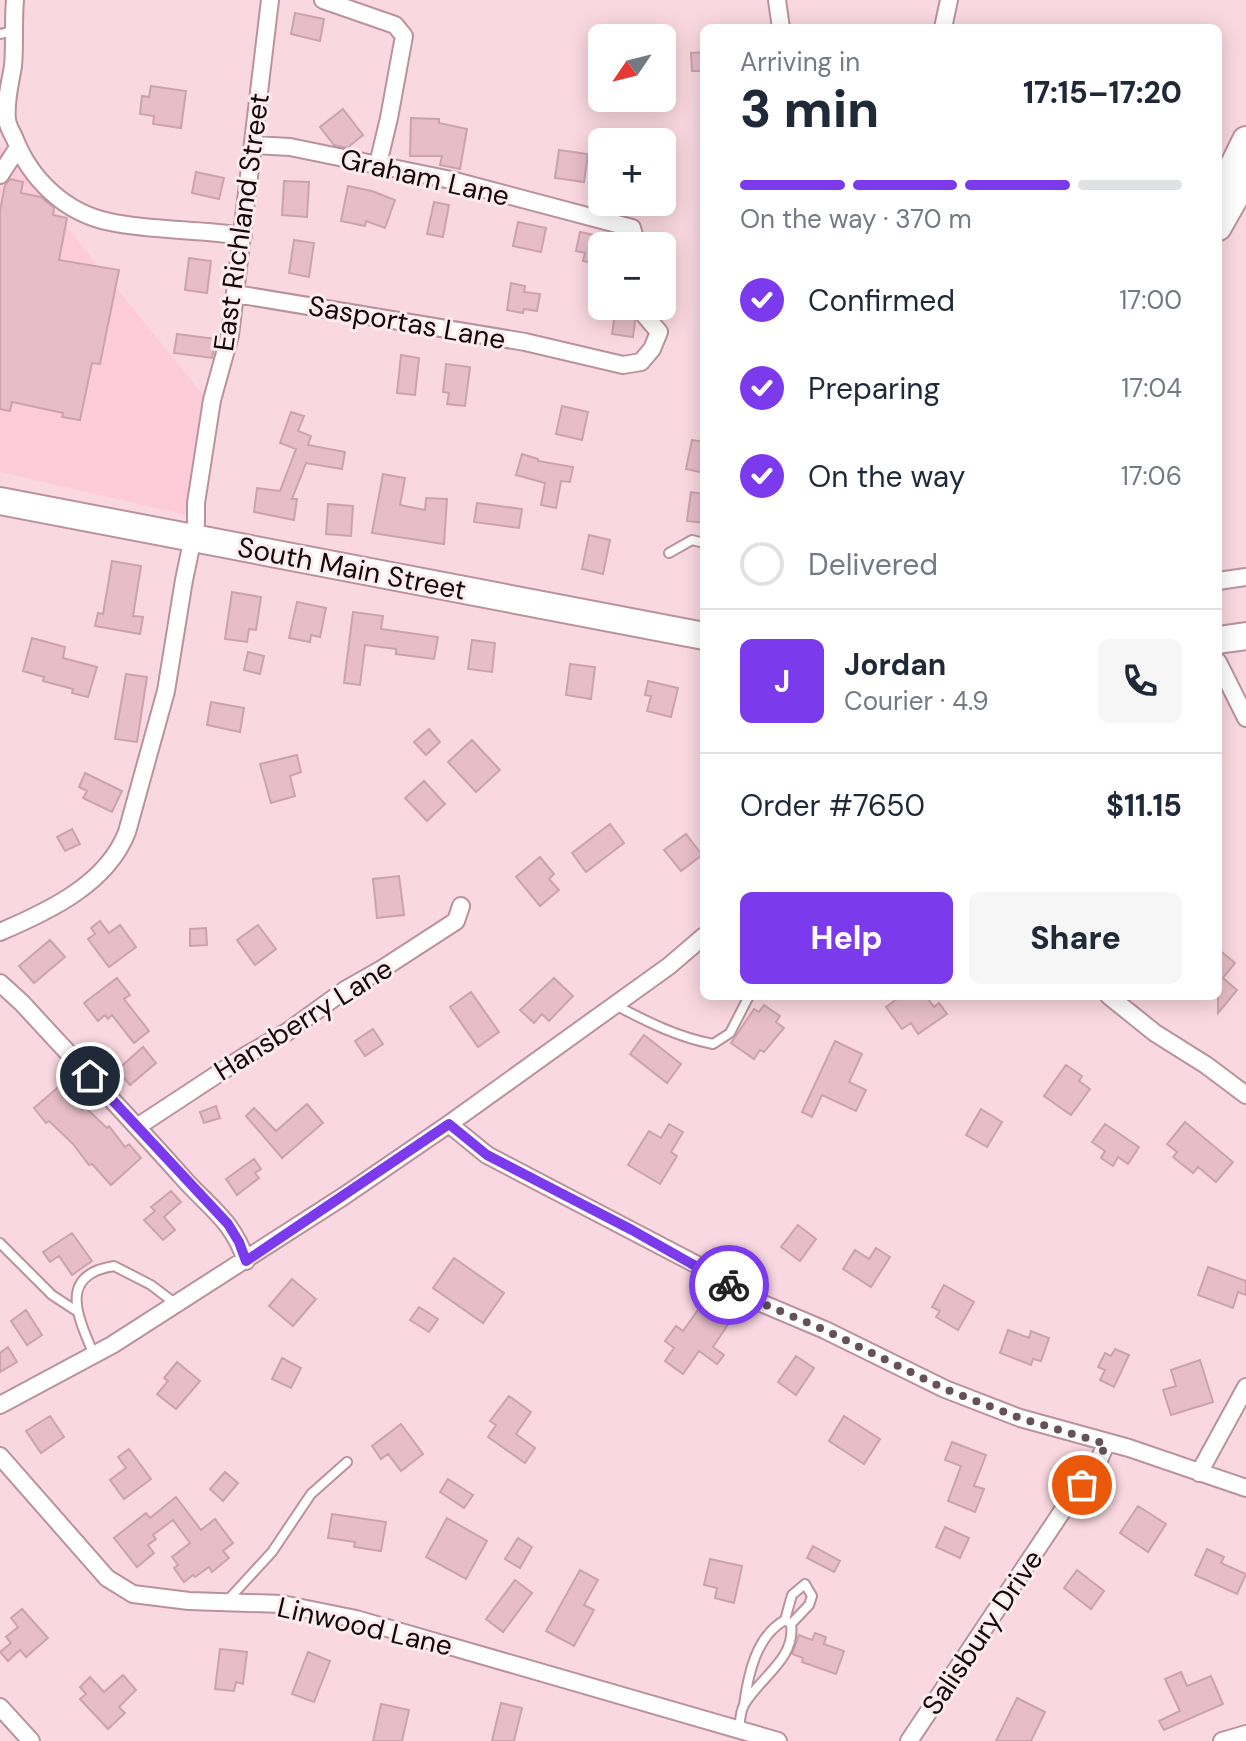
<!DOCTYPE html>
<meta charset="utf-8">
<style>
body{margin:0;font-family:"DM Sans",sans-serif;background:#f6f6f7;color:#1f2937;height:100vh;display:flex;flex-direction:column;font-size:30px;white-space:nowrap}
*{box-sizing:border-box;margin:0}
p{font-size:26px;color:#747a83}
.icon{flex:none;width:44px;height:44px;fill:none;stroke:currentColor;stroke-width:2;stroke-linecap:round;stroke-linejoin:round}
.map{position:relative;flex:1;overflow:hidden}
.sheet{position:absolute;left:700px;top:24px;width:522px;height:976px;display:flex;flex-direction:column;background:#fff;border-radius:12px;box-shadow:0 4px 20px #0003}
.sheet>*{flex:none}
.needle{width:52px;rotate:235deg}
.controls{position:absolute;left:588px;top:24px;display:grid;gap:16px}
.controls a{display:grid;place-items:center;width:88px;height:88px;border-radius:12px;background:#fff;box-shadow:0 4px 20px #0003;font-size:40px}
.pin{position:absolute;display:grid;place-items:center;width:68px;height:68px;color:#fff;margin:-34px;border:4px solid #fff;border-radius:50%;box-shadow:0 2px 8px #0007}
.courier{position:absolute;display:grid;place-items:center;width:80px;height:80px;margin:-40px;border:6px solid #7c3aed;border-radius:50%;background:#fff;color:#222;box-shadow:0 2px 10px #0007}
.overview em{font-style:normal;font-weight:800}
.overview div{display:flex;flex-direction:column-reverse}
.overview{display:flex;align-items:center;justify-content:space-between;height:136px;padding:0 40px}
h1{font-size:52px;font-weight:800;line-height:60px}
.bar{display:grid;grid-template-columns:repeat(4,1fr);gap:12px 8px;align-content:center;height:96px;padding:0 40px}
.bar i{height:10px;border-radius:6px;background:#e0e1e3}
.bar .active{background:#7c3aed}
.bar p{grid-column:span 4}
.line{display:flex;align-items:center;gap:20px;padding:0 40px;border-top:2px solid #e0e1e3}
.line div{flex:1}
.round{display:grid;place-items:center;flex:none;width:84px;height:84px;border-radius:12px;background:#f6f6f7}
ol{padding:0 40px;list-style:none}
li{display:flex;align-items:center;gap:24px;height:88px}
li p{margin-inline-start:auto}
li .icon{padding:8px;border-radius:50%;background:#7c3aed;color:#fff;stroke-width:4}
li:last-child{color:#747a83}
li i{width:44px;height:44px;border:4px solid #e0e1e3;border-radius:50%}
.button{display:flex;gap:16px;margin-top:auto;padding:16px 40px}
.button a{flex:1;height:92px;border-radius:12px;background:#7c3aed;color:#fff;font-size:32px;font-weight:800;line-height:92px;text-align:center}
.button a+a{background:#f6f6f7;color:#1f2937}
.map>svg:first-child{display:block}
.built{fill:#feccd9}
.building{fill:#e6bdc8;stroke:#cba3ae;stroke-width:2}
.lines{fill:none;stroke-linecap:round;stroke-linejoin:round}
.service-casing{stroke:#ba929d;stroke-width:12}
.minor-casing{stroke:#ba929d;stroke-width:20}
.primary-casing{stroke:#ba929d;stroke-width:30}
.service{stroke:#fff;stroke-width:8}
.minor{stroke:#fff;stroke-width:16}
.primary{stroke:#fff;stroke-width:26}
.done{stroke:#655157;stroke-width:8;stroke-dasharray:0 14.4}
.route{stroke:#7c3aed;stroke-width:10}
.labels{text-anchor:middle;stroke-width:6;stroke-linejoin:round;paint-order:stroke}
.street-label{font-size:28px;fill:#15080c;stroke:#fcebef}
</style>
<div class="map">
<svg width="1246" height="1741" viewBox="0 0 1246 1741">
<rect width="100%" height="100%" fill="#fad8e1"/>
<path class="built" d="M0,145L204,396L186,515L0,472Z"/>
<path class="building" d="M295,13L324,19L320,41L291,34Z
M704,52V71H692L691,53Z
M151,86L186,91L181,128L153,124L154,116L140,114L142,96L149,97Z
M343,109L363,135L347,148L334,145L320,127Z
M411,118L439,119V123L467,129L460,169L440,165L442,156H410Z
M559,150L588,154L584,182L555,178Z
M196,172L224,178L219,199L192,193Z
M10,179L23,182L21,193L41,197L54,208L53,215L67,218L59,260L119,270L100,364L92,363L80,420L62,417L63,413L12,402L10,411L0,409V211L5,185Z
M284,181L309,182L307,217L282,215Z
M348,186L372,191L395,200L385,228L366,221L365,226L341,221Z
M434,202L449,205L443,237L427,234Z
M518,222L546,228L541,252L513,246Z
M580,232L624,241V246H602V265L583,261L585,253L576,251Z
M294,240L314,243L309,277L289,273Z
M189,258L211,261L207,293L185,290Z
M511,283L525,286L524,292L540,294L537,311L524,309L523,313L507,310Z
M616,306H630L635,321L633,337L612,334Z
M177,334L216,339L212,358L174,353Z
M401,355L419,358L415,395L397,393Z
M446,364L470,367L465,406L447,404L449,393L443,392Z
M562,406L588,412L582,440L556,434Z
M291,412L304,416L298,431L311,436L308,445L345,452L342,469L306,463L292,499H297L294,520L254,512L257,488L280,491L296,449L280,443Z
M692,440L704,442V473L686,469Z
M522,454L538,459V461L573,467L570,482L561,481L556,508L541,505L545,483L516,475Z
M383,474L405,478L400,505L425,510L426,498L447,499L444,544L372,533Z
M691,492L704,494V523L687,521Z
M477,503L522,509L519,528L474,522Z
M328,504L353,506L351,536L326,534Z
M589,535L610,540L603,574L582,569Z
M112,561L141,566L133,616L143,617L140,634L95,626L98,613L103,614Z
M232,592L261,597L256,630L249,629L247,642L225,639Z
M297,602L326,608L320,637L311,635L310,642L289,638Z
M353,612L383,616L381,629L438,637L434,659L396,654V649L365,645L360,685L344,683Z
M32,638L65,647L63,658L97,667L88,697L72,693L73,689L43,681L44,677L23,671Z
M472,640L495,643L492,672L468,669Z
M248,652L264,656L260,674L244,670Z
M570,664L595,667L591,699L566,695Z
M126,674L147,677L137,742L115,739Z
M648,681L678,688L671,717L647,711L651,696L645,695Z
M211,702L244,708L240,732L207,725Z
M429,729L440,742L426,755L414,742Z
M472,740L500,770L476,792L448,762Z
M297,755L301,772L290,776L295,796L271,803L260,764Z
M85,773L122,791L112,812L83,798L87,791L79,787Z
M424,781L445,804L427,821L405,798Z
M610,824L624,843L586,872L572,853Z
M72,829L80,844L65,851L57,837Z
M686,834L702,855L681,871L664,850Z
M540,857L554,874L549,879L559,890L540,906L516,877Z
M399,876L404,915L377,918L373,879Z
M100,921L109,933L120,925L136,947L109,967L88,939L95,934L91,928Z
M258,925L276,949L255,965L237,940Z
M206,928L207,945L190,946V929Z
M50,940L65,957L34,983L19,966Z
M1218,949L1235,963L1223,978L1237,990L1218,1013Z
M117,978L130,995L124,999L149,1031L134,1043L112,1015L108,1019L105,1015L98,1021L84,1003Z
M554,978L573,996L549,1021L542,1014L534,1023L520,1010Z
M471,992L499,1032L478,1047L450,1007Z
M901,996H926L934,1007L939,1003L947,1014L918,1034L911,1023L902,1029L886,1007Z
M764,1005L780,1016L776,1022L784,1028L764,1052L760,1050L754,1059L731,1043L754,1009L759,1012Z
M373,1029L383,1044L365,1056L355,1041Z
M644,1035L681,1064L667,1083L630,1054Z
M835,1041L862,1054L849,1082L866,1090L856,1111L822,1095L812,1117L802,1112Z
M143,1047L156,1063L130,1085L117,1070Z
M1066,1065L1082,1076L1079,1081L1090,1089L1071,1115L1044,1096Z
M61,1085L83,1110L85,1107L107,1128L109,1126L125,1147L129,1144L141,1158L111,1185L92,1164L89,1165L73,1144L49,1121L46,1123L34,1108Z
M307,1104L323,1123L282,1158L246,1116L254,1108L276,1131Z
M216,1106L220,1118L204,1123L200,1112Z
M981,1109L1002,1122L987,1147L966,1135Z
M1185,1122L1233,1162L1216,1182L1198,1167L1193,1173L1173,1157L1177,1152L1167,1144Z
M669,1124L683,1132L671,1152L677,1156L660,1184L628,1165L649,1131L661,1138Z
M1105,1124L1139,1147L1128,1164L1118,1157L1113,1166L1101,1158L1105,1151L1092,1142Z
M254,1159L261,1169L255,1173L259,1178L237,1195L226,1179Z
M171,1191L181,1202L164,1217L175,1230L163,1240L144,1220L155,1211L151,1207Z
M798,1225L816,1239L800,1261L781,1247Z
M72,1233L92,1261L72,1275L59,1256L50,1262L43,1252Z
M876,1248L890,1257L871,1287L843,1269L855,1250L869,1259Z
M454,1258L504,1293L483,1323L433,1288Z
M1208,1267L1246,1281V1295L1238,1292L1233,1308L1198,1295Z
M292,1279L316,1299L293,1326L269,1306Z
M944,1285L974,1302L958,1330L936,1317L940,1311L932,1307Z
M702,1304L729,1323L713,1347L724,1355L717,1364L699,1351L683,1374L665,1361L674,1348L665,1341L676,1326L683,1331Z
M419,1307L438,1319L429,1332L410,1320Z
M26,1310L42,1335L27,1345L11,1321Z
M1008,1330L1029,1338L1031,1331L1049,1338L1041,1361L1033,1359L1031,1365L1000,1353Z
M8,1347L17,1362L0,1372V1353Z
M1115,1349L1129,1355L1114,1387L1100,1380L1105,1370L1098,1367L1105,1353L1111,1356Z
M796,1356L814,1368L796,1395L778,1382Z
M282,1358L301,1368L291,1388L272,1379Z
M1200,1360L1213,1402L1171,1415L1163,1390L1176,1386L1171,1370Z
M177,1362L200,1381L176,1409L157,1394L168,1381L164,1378Z
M509,1396L531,1412L516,1434L535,1448L525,1463L488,1437L496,1425L490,1421Z
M50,1416L64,1437L41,1453L26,1431Z
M844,1416L880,1439L864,1464L829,1441Z
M401,1424L423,1454L401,1471L388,1454L381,1459L372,1446Z
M952,1442L986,1455L974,1486L984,1489L975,1512L948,1501L961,1466L945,1460Z
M129,1449L151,1479L124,1499L110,1480L126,1468L118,1457Z
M225,1472L238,1483L223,1501L210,1489Z
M448,1479L473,1495L464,1508L440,1492Z
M176,1497L201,1530L215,1519L233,1543L223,1551L229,1558L212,1572L209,1567L195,1577L193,1575L184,1582L174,1568L178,1565L172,1557L190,1543L173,1520L153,1535L156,1539L148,1545L154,1553L137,1567L114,1538L146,1513L150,1518Z
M1138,1506L1166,1524L1148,1552L1120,1533Z
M332,1514L386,1522L381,1551L354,1547L355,1542L328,1538Z
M447,1518L487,1541L466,1579L426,1557Z
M945,1527L969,1538L960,1558L936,1547Z
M518,1538L532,1547L520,1568L505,1559Z
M813,1546L840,1561L834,1572L807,1558Z
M1207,1549L1224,1557L1221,1563L1246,1574L1237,1594L1195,1575Z
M710,1559L742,1566L734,1603L715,1598L717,1588L704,1585Z
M580,1570L598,1580L584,1605L594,1610L574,1646L546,1631Z
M1077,1570L1104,1591L1091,1609L1064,1588Z
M515,1580L532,1593L503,1632L486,1619Z
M22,1609L48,1638L26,1657L20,1650L8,1661L0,1652L11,1643L6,1637L18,1627L11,1618Z
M815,1633L826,1637L824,1644L844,1651L836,1674L802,1662L803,1658L792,1654L799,1635L812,1640Z
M220,1649L247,1652L243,1684L236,1682L234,1691L215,1689Z
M308,1652L330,1661L314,1702L292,1694Z
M1181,1672L1187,1686L1211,1676L1223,1704L1164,1730L1159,1721L1180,1711L1165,1679Z
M123,1675L136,1690L119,1707L125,1713L108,1729L80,1699L86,1694L80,1687L90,1677L104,1692Z
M1017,1698L1045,1712L1031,1741H996Z
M501,1703L522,1708L514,1741H492Z
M381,1704L409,1710L402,1741H373Z"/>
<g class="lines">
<g class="service-casing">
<path id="service" d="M0,34L13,31
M669,553L692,540L704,543
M615,1005C648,1022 677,1037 713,1044L730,1033L749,996
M0,1243L52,1295L78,1312
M94,1355C78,1317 57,1275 114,1266L151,1285L176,1304
M227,1601L272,1552L311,1494L347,1462
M785,1620L792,1595L805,1584L812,1596L809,1605L791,1624
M739,1730C740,1722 740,1712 744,1705C760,1677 796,1659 791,1624L785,1620C756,1636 748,1675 744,1705"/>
</g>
<g class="minor-casing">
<path id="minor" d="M15,0C13,22 15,45 13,66C10,84 5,102 7,120C8,127 11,131 14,137C30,179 65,213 110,222C153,231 199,229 243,236
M323,0L395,25L404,36L389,118L378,164
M777,0L781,28
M943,28L949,0
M253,145L290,147L451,180L632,228L637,246
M0,175L17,149
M236,294L525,342L623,365L641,362L652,349L659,332L642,312L641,306
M1218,581L1246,577
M1218,662L1246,718
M0,932C49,911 107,884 127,832L166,691L184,580L196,523V503L212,400L230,335L270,0
M0,983L22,1003C76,1062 131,1119 184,1179C210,1208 233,1221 246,1261
M1109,996L1155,1033L1206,1065L1246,1095
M449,1124L487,1155L707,1270L754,1300L825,1330L945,1389L1020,1418L1129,1448L1246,1488
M137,1127L245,1056L287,1032L345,990L382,969L456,921L461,906
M0,1405L112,1345L344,1196L449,1124L669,966L704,936
M0,1456L107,1578L133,1594L189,1601L282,1604L356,1619L778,1741
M1199,1473L1246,1387
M0,1707L31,1741
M909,1741L1073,1495L1095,1469L1106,1444
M1222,1741L1246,1734"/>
</g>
<g class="primary-casing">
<path id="primary" d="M1218,197L1246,140
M1218,227L1244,181
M0,501L704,636
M1218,640L1246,636"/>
</g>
<use href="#service" class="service"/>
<use href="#minor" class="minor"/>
<use href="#primary" class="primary"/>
</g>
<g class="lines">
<path class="done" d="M729,1285L754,1300L825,1330L945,1389L1020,1418L1106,1444L1095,1469L1082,1485"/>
<path class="route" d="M90,1076L228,1224L239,1242L246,1261L449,1124L487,1155L632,1230L729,1285"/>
</g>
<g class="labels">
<g class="street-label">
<text transform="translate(425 177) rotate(13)" y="10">Graham Lane</text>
<text transform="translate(241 222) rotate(-82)" y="10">East Richland Street</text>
<text transform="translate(407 322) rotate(10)" y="10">Sasportas Lane</text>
<text transform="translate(352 568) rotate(11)" y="10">South Main Street</text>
<text transform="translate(303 1019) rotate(-32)" y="10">Hansberry Lane</text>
<text transform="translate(365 1626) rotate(13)" y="10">Linwood Lane</text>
<text transform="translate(982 1632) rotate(-56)" y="10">Salisbury Drive</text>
</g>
</g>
</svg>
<div class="controls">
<a><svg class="needle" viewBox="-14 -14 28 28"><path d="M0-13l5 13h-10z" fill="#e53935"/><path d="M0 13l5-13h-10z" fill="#747a83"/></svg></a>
<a>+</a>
<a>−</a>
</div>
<div class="pin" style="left:1082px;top:1485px;background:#ea580c"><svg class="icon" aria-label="bag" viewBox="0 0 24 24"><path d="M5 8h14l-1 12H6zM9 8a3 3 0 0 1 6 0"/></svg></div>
<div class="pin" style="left:90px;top:1076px;background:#1f2937"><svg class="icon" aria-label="home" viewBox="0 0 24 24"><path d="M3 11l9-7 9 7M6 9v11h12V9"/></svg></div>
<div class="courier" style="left:729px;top:1285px"><svg class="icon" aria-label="bike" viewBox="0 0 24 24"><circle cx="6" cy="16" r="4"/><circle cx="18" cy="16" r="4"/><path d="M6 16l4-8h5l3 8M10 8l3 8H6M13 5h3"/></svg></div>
<section class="sheet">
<div class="overview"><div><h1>3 min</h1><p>Arriving in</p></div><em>17:15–17:20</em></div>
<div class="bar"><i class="active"></i><i class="active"></i><i class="active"></i><i></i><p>On the way · 370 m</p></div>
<ol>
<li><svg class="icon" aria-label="check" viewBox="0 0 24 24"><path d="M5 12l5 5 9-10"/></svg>Confirmed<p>17:00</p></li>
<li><svg class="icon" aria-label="check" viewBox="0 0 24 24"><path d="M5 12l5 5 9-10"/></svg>Preparing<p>17:04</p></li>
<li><svg class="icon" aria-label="check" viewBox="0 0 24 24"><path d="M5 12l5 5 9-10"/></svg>On the way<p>17:06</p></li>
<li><i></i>Delivered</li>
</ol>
<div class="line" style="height:144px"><b class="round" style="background:#7c3aed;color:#fff">J</b><div><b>Jordan</b><p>Courier · 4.9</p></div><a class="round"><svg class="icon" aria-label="phone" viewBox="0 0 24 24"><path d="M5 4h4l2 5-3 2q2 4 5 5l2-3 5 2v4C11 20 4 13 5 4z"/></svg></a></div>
<div class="line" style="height:104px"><div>Order #7650</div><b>$11.15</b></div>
<div class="button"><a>Help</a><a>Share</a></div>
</section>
</div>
